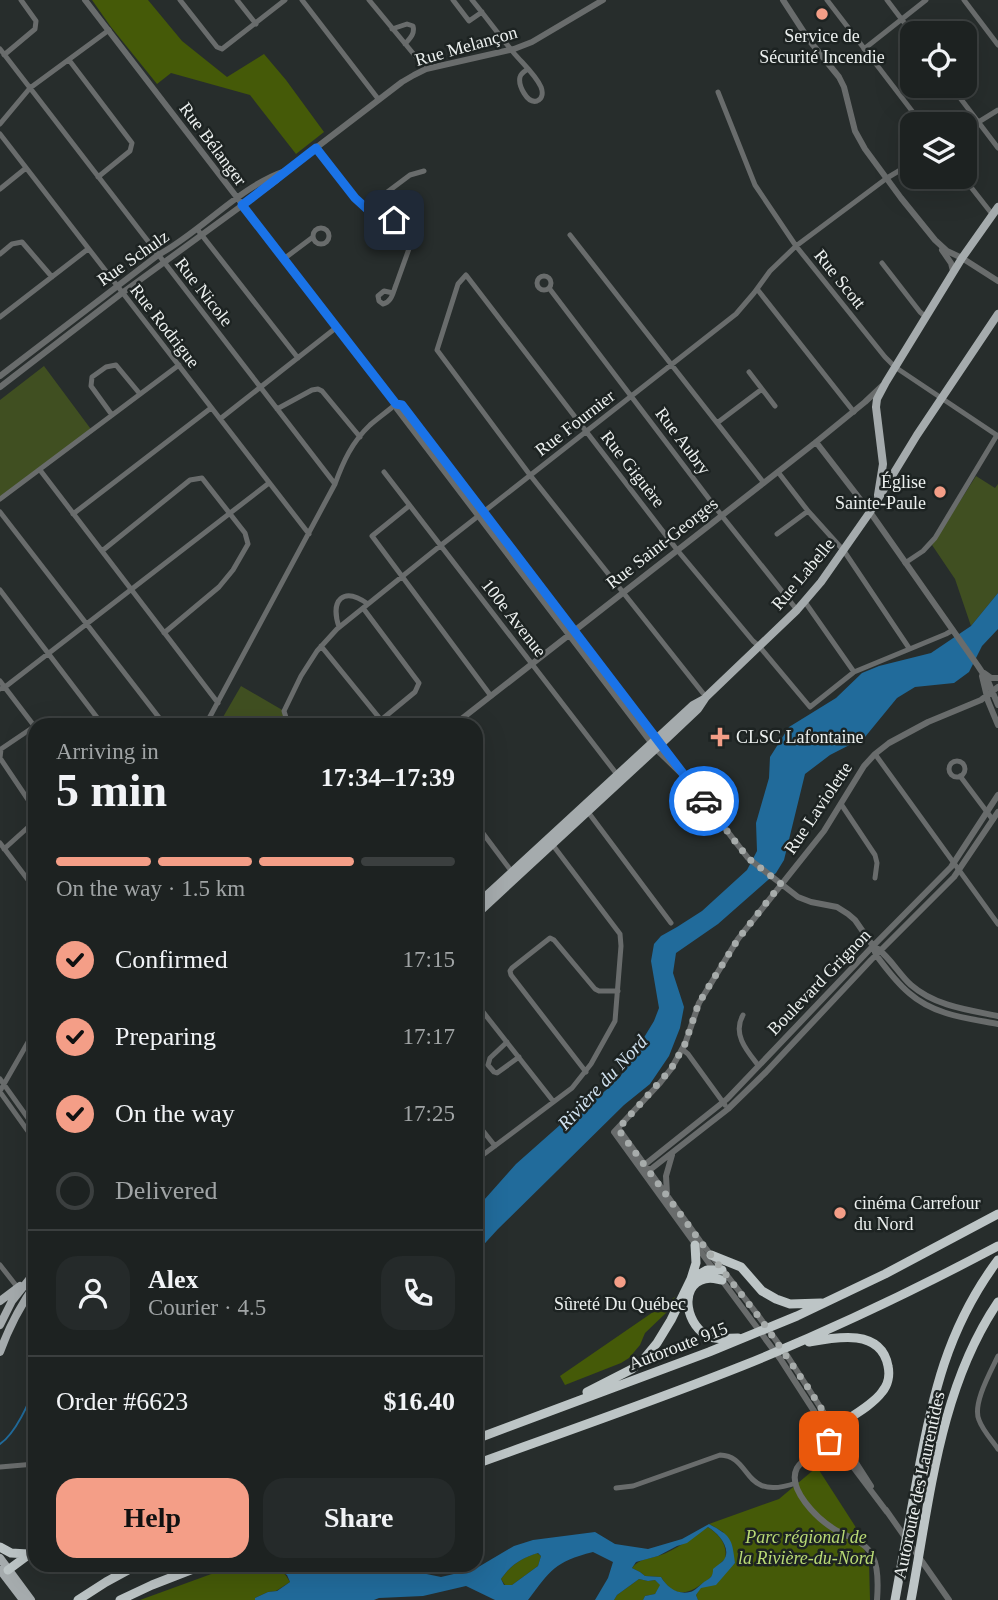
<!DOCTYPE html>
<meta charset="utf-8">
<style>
body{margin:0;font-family:Georgia,serif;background:#252a2a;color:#f1f3f6;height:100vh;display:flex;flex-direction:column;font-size:26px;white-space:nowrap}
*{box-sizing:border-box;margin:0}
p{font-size:23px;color:#a0a4a5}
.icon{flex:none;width:38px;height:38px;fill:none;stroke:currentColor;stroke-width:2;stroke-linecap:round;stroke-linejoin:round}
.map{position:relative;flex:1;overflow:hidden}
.side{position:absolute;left:28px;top:718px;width:455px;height:854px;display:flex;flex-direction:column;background:#1d2221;border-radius:21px;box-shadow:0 7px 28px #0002,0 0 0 2px #3b3f3f}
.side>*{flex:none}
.buttons{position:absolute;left:900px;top:21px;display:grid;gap:14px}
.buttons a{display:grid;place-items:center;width:77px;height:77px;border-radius:14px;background:#1d2221;box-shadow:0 7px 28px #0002,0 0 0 2px #3b3f3f;font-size:35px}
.pin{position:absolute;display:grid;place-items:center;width:60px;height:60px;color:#fff;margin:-30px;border-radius:14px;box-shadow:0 4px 10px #0006}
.courier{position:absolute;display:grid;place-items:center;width:70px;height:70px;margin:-35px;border:5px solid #1a73e8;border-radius:50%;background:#fff;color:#222;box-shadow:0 2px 9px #0007}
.head em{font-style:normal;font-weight:700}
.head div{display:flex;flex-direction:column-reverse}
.head{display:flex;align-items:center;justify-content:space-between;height:119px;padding:0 28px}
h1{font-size:46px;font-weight:700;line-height:52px}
.bar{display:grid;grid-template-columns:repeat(4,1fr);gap:10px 7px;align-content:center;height:84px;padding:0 28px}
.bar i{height:9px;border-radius:5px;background:#3b3f3f}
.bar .current{background:#f49e87}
.bar p{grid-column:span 4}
.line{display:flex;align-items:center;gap:18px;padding:0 28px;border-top:2px solid #3b3f3f}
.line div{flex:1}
.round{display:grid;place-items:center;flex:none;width:74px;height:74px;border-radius:21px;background:#252a2a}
ol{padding:0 28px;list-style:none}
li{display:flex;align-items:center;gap:21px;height:77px}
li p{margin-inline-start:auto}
li .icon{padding:7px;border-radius:50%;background:#f49e87;color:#111;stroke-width:4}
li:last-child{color:#a0a4a5}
li i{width:38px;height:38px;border:4px solid #3b3f3f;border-radius:50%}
.primary-button{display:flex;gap:14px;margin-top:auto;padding:14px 28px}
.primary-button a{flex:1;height:80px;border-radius:21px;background:#f49e87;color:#111;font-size:28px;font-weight:700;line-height:80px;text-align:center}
.primary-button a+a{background:#252a2a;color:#f1f3f6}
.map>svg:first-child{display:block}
.green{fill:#404f21}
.forest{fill:#455a08}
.water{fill:#216b9b;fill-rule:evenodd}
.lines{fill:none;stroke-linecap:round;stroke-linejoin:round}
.stream{stroke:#216b9b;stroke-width:2}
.minor{stroke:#696c6c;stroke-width:5}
.tertiary{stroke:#696c6c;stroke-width:6}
.primary{stroke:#a5abad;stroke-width:8}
.motorway{stroke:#bdc5c6;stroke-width:9}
.done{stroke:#a7acab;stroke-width:7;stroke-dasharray:0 12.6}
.route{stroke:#1a73e8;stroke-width:9}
.poi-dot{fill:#f49e87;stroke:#1d2322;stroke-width:2.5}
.labels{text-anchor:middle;stroke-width:5;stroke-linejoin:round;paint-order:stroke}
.poi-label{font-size:18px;fill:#ecf0ef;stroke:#1d2322}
.street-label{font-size:18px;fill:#ecf0ef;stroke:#1d2322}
.park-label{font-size:18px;font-style:italic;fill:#b9da75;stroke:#1d2322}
.water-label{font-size:19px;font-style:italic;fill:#d2e3f1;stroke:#1d2322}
</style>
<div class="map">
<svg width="998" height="1600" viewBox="0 0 998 1600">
<rect width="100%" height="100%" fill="#272d2c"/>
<path class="green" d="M44,366L93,432L0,501V400Z
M976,476L995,488L998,484V593L971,626L955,579L932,545Z
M241,686L284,711L288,724H219Z"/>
<path class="forest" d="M92,0H148L182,41L227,77L264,54L286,80L324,132L296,154L250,95L171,73L157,84L111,27Z
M675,1297L667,1312L645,1333L640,1345L629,1358L621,1363L565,1385L560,1376Z
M817,1467L855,1526L869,1562L870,1600H698L696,1595L701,1587L735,1563L723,1532L709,1524L779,1499Z
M708,1527C720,1535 728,1545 725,1559C718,1564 717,1570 711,1577C708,1580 707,1581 703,1583C686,1596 673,1597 661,1577L645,1576L640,1572L632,1568C639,1559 647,1559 658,1556C677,1550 692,1537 708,1527Z
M537,1553L541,1556L538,1566L512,1585H505L501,1579C511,1565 520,1559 537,1553Z
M236,1565C257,1565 280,1561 290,1582L276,1591L268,1592L255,1598V1600H140Z
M639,1579L648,1581L655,1580L661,1585L655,1594L645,1596L643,1600H614L617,1595Z"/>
<path class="water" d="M998,593V629L982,646L969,672L954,683L915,687L897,698L865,737L830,755L805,774L784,860L776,873L718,924L676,953L673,973L684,1007L680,1028L669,1056L650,1084L624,1105L498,1229L476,1253V1209L516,1164L560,1125L605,1091L620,1077L654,1021L659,1008L651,961L654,944L661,936L677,927L702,911L747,870L757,851L756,823L769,778L770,757L789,727L836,698L862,673L879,666L931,653L971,626Z
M709,1524C731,1536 732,1538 735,1563L716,1585L701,1588L696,1595L698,1600H643L645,1596L655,1594L660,1585L655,1580L648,1581L639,1579L617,1595L614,1600H595L608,1578L613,1562L593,1552C554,1562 551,1570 528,1600H495L466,1586L423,1596L379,1598L374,1600H255V1598L268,1592L277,1591L290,1582L287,1575L270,1565L322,1564L332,1569L343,1567L345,1565H411L417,1572L441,1577L475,1569L514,1546L533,1540L595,1532L615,1544L648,1549L682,1539ZM708,1527C718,1533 733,1549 723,1561C720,1564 716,1566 713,1569C713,1576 711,1578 704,1582C700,1585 695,1591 690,1592C677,1595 667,1587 661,1577L645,1576L640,1572L632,1568L636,1562L658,1556L677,1546L687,1543ZM538,1553L541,1556L538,1566L512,1585H504L501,1579C511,1565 521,1558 538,1553Z"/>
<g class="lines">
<path class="stream" d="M0,1444C15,1434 30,1402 35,1385"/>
<path class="minor" d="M180,0L217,47L222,49L285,0
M237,0L256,24
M302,0L379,100
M369,0L426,69
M453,0L469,21L482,12
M472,0C486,17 499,35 513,52C522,63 535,74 541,87C543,92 543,99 537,101C527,104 518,85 520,77C521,73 525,71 528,69
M827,0L922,124
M887,0L912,33
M964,0L998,45
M392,29L407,24L413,26C415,34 410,38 405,44
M0,49L335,484
M864,49L926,0
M4,55L35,29L36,21L21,0
M69,60L132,143L130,151L98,177
M951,86L998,148
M718,92L755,185L796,246L885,357L895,367L998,436
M0,124L30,88L109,30
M964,131L998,110
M0,134L309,534
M316,148L355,198L366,208L413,227L415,232L396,285C393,292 392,302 383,304L379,301L378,296L384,291L393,293
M963,177L992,214
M0,189L26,168
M366,208L410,175L424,171
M313 236a8 8 0 1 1 16 0a8 8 0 1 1-16 0Z
M197,229L298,358
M570,235L764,483
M0,254L12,244L22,242L52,277
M285,258L313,237
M882,263L920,312L926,317
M537 283a7 7 0 1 1 14 0a7 7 0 1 1-14 0Z
M549,288L722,516L797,610
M757,289L854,412
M0,317L88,249
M762,389L775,406
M277,409L312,390L318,389L322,391L360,437
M112,415L91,386L92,377L106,367L116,365L140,394
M220,419L337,327
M717,423L762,389L749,372
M40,470L218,703
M384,472L619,777
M778,472L808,511L844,551L909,648
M0,499L179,365
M409,506L372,536L491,696
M0,512L164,724
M73,514L211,408
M777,534L808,511
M102,551L190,480L202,478L245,533L248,544L233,570L219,587L164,633
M905,563L923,551L935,538L997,435
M0,590L102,724
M805,602L854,672
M363,608L419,683L415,692L381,720
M339,627C330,600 343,586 368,604
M321,646L381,720L386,724
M0,681L35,727
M0,689L5,687L269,483
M706,697L530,475L437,350L458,284L466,275L678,551L753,641L759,646L810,707L854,672L946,634L953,630
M206,724L335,484C343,462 352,442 370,425C378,418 388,411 396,404
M288,724L284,711L301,676L317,651L337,629L440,546L736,314L754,293L770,271L796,246L887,178L912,163
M35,726L1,749L0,758L35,810
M875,754L998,924
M949 769a8 8 0 1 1 16 0a8 8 0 1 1-16 0Z
M960,776L993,820
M841,804L875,855L877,863L875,878
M588,812L671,923
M476,824L512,872
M0,843L35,889
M4,849L35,821
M476,1003L553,1101
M743,1015C732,1034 747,1051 758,1065
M507,1042L490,1058L488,1065L494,1072L497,1073L519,1057
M682,1049L688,1054L725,1105
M586,1072L511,975L510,971L512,968L550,938L554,940L595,989L599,991H618
M0,1079L35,1128
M0,1091L35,1030
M0,1092L35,1141
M476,1122L495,1146
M476,1160L572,1088L591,1064L615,1021L621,946L620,934L552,844
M0,1265L18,1288
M998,1356C991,1371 972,1404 979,1420C983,1431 992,1440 998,1449
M0,1467L35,1464
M616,1488L633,1486L720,1455C753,1456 741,1502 796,1483"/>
<path class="tertiary" d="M85,0L396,404L397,409L656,749L687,779
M783,0L809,40L839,77L844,87L855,131L865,149L901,198L935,240L947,251L962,258L998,281
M942,250L951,263L953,271
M0,376L158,255C201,232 240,186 285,171
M0,387L122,293L277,180L287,170L402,82L414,75L426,69L514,49L532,42L603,0
M396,404L402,405L676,763
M816,442L870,512L978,666L988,681L998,705
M984,673L991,678H998
M982,676L988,701L998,725
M455,724L816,442L865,402L882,386
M686,778L748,858L798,897L811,902L837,907L848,914L855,920L873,946L876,955L879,959C888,971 897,983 909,993C934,1015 966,1018 998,1024
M878,949C891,959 899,974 911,985C935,1006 968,1010 998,1016
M618,1128L700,1241L757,1314L788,1357L871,1486
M643,1166L727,1099L873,946L951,867L998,795
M646,1173L728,1109L766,1072L871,960L954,877L998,812
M667,1194L666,1176L672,1155
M714,1270L614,1132L660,1083L671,1069L685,1044L699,1003L738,939L824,831L864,766L875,754L889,743L928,722L981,700L998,687
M721,1279L781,1360L832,1439L887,1512
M834,1437C828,1441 824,1447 818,1451C810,1456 802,1460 797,1468C786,1489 818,1519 834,1529C847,1537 866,1541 873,1557C879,1569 878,1587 877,1600
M809,1456L816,1443L830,1431
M886,1510L949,1600"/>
<path class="primary" d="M878,495L883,464L876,407L877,399L886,382L962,258L998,207
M476,905L693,705L704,699
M476,915L661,744L698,709L706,697L797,610L821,582L870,512L917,435L998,314
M0,1301L20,1286
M0,1325L12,1301L35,1272
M0,1352C9,1327 20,1306 35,1285
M0,1558L31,1600
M0,1570L23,1600"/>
<path class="motorway" d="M711,1255L741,1267L762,1291L776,1299L790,1304L821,1303
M691,1279L707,1270H722
M722,1280C716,1279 711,1277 705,1279C677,1286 687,1328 710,1337C719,1340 729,1338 738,1338
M809,1342C836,1337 881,1328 888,1366C890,1375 888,1385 882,1392C872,1406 848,1418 834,1428
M587,1392L632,1369L643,1360L657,1343L671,1320L691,1279L696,1263L695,1245
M476,1439L709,1352L797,1316L885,1274L998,1214
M476,1464C564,1432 654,1401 742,1366C829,1331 915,1290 998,1246
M0,1547L11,1553L28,1554
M92,1564L110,1567L130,1564
M8,1570L35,1550
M78,1600L106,1582L139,1564
M120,1600L152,1585L206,1564
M895,1600C902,1560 910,1519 917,1479C932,1397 947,1328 998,1260
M911,1600C930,1499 939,1389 998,1302"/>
</g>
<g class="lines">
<path class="done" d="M704,801L748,858L781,884L738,939L703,996L697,1008L685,1044L671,1069L618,1129L700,1241L762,1321L809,1389L838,1435L829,1441"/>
<path class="route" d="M394,220L366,208L355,198L316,148C291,167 268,186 242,205L396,404L402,405L704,801"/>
</g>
<g class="poi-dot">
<circle cx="822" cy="14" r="7"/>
<circle cx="940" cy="492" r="7"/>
<path d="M716.5 726.5h7v7h7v7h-7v7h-7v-7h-7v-7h7z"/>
<circle cx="840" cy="1213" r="7"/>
<circle cx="620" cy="1282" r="7"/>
</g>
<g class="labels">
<g class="poi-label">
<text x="822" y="42">Service de<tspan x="822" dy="21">Sécurité Incendie</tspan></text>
<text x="926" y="488" text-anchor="end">Église<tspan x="926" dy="21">Sainte-Paule</tspan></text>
<text x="736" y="743" text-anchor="start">CLSC Lafontaine</text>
<text x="854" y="1209" text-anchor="start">cinéma Carrefour<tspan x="854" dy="21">du Nord</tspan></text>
<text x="620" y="1310">Sûreté Du Québec</text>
</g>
<g class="street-label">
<text transform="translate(466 46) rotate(-16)" y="6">Rue Melançon</text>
<text transform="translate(213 144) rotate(53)" y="6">Rue Bélanger</text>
<text transform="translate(133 258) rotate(-35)" y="6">Rue Schulz</text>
<text transform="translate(840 279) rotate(51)" y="6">Rue Scott</text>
<text transform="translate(204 292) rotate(52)" y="6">Rue Nicole</text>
<text transform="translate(165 326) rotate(52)" y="6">Rue Rodrigue</text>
<text transform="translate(575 423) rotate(-38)" y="6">Rue Fournier</text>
<text transform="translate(683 441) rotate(53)" y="6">Rue Aubry</text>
<text transform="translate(633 469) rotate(52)" y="6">Rue Giguère</text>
<text transform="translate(662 543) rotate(-38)" y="6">Rue Saint-Georges</text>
<text transform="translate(803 574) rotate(-50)" y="6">Rue Labelle</text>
<text transform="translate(514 618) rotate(52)" y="6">100e Avenue</text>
<text transform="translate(818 808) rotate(-56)" y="6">Rue Laviolette</text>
<text transform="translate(819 982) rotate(-46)" y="6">Boulevard Grignon</text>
<text transform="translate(678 1346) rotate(-21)" y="6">Autoroute 915</text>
<text transform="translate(919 1485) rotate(-78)" y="6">Autoroute des Laurentides</text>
</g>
<g class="park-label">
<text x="806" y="1543">Parc régional de<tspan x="806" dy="21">la Rivière-du-Nord</tspan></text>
</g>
<g class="water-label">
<text transform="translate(602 1082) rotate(-47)" y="7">Rivière du Nord</text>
</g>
</g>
</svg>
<div class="buttons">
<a><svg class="icon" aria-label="locate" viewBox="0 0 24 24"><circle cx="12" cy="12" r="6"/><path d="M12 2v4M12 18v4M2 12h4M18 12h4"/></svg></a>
<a><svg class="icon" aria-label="layers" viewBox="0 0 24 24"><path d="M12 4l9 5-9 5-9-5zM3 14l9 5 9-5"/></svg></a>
</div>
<div class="pin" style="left:829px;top:1441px;background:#ea580c"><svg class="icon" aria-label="bag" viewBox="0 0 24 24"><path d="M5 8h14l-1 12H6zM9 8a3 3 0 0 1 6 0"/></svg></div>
<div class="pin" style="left:394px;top:220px;background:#1f2937"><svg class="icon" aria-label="home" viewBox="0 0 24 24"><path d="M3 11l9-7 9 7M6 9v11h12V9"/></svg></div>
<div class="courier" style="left:704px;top:801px"><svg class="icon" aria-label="car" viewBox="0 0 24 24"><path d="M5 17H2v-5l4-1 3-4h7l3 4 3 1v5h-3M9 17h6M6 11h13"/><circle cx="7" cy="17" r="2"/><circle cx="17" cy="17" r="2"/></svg></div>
<section class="side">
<div class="head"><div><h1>5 min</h1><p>Arriving in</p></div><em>17:34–17:39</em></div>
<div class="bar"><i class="current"></i><i class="current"></i><i class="current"></i><i></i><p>On the way · 1.5 km</p></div>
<ol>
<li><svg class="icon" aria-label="check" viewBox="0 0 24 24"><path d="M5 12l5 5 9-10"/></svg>Confirmed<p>17:15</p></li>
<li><svg class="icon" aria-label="check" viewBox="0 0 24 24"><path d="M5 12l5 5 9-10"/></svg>Preparing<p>17:17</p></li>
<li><svg class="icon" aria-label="check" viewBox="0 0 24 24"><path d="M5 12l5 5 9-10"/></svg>On the way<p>17:25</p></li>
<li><i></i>Delivered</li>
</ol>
<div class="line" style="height:126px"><a class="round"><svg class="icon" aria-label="person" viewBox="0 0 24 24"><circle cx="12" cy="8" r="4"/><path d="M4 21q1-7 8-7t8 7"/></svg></a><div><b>Alex</b><p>Courier · 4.5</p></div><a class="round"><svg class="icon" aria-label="phone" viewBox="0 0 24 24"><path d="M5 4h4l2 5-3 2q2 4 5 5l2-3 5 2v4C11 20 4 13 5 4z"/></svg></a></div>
<div class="line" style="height:91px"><div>Order #6623</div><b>$16.40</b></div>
<div class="primary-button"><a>Help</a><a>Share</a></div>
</section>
</div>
